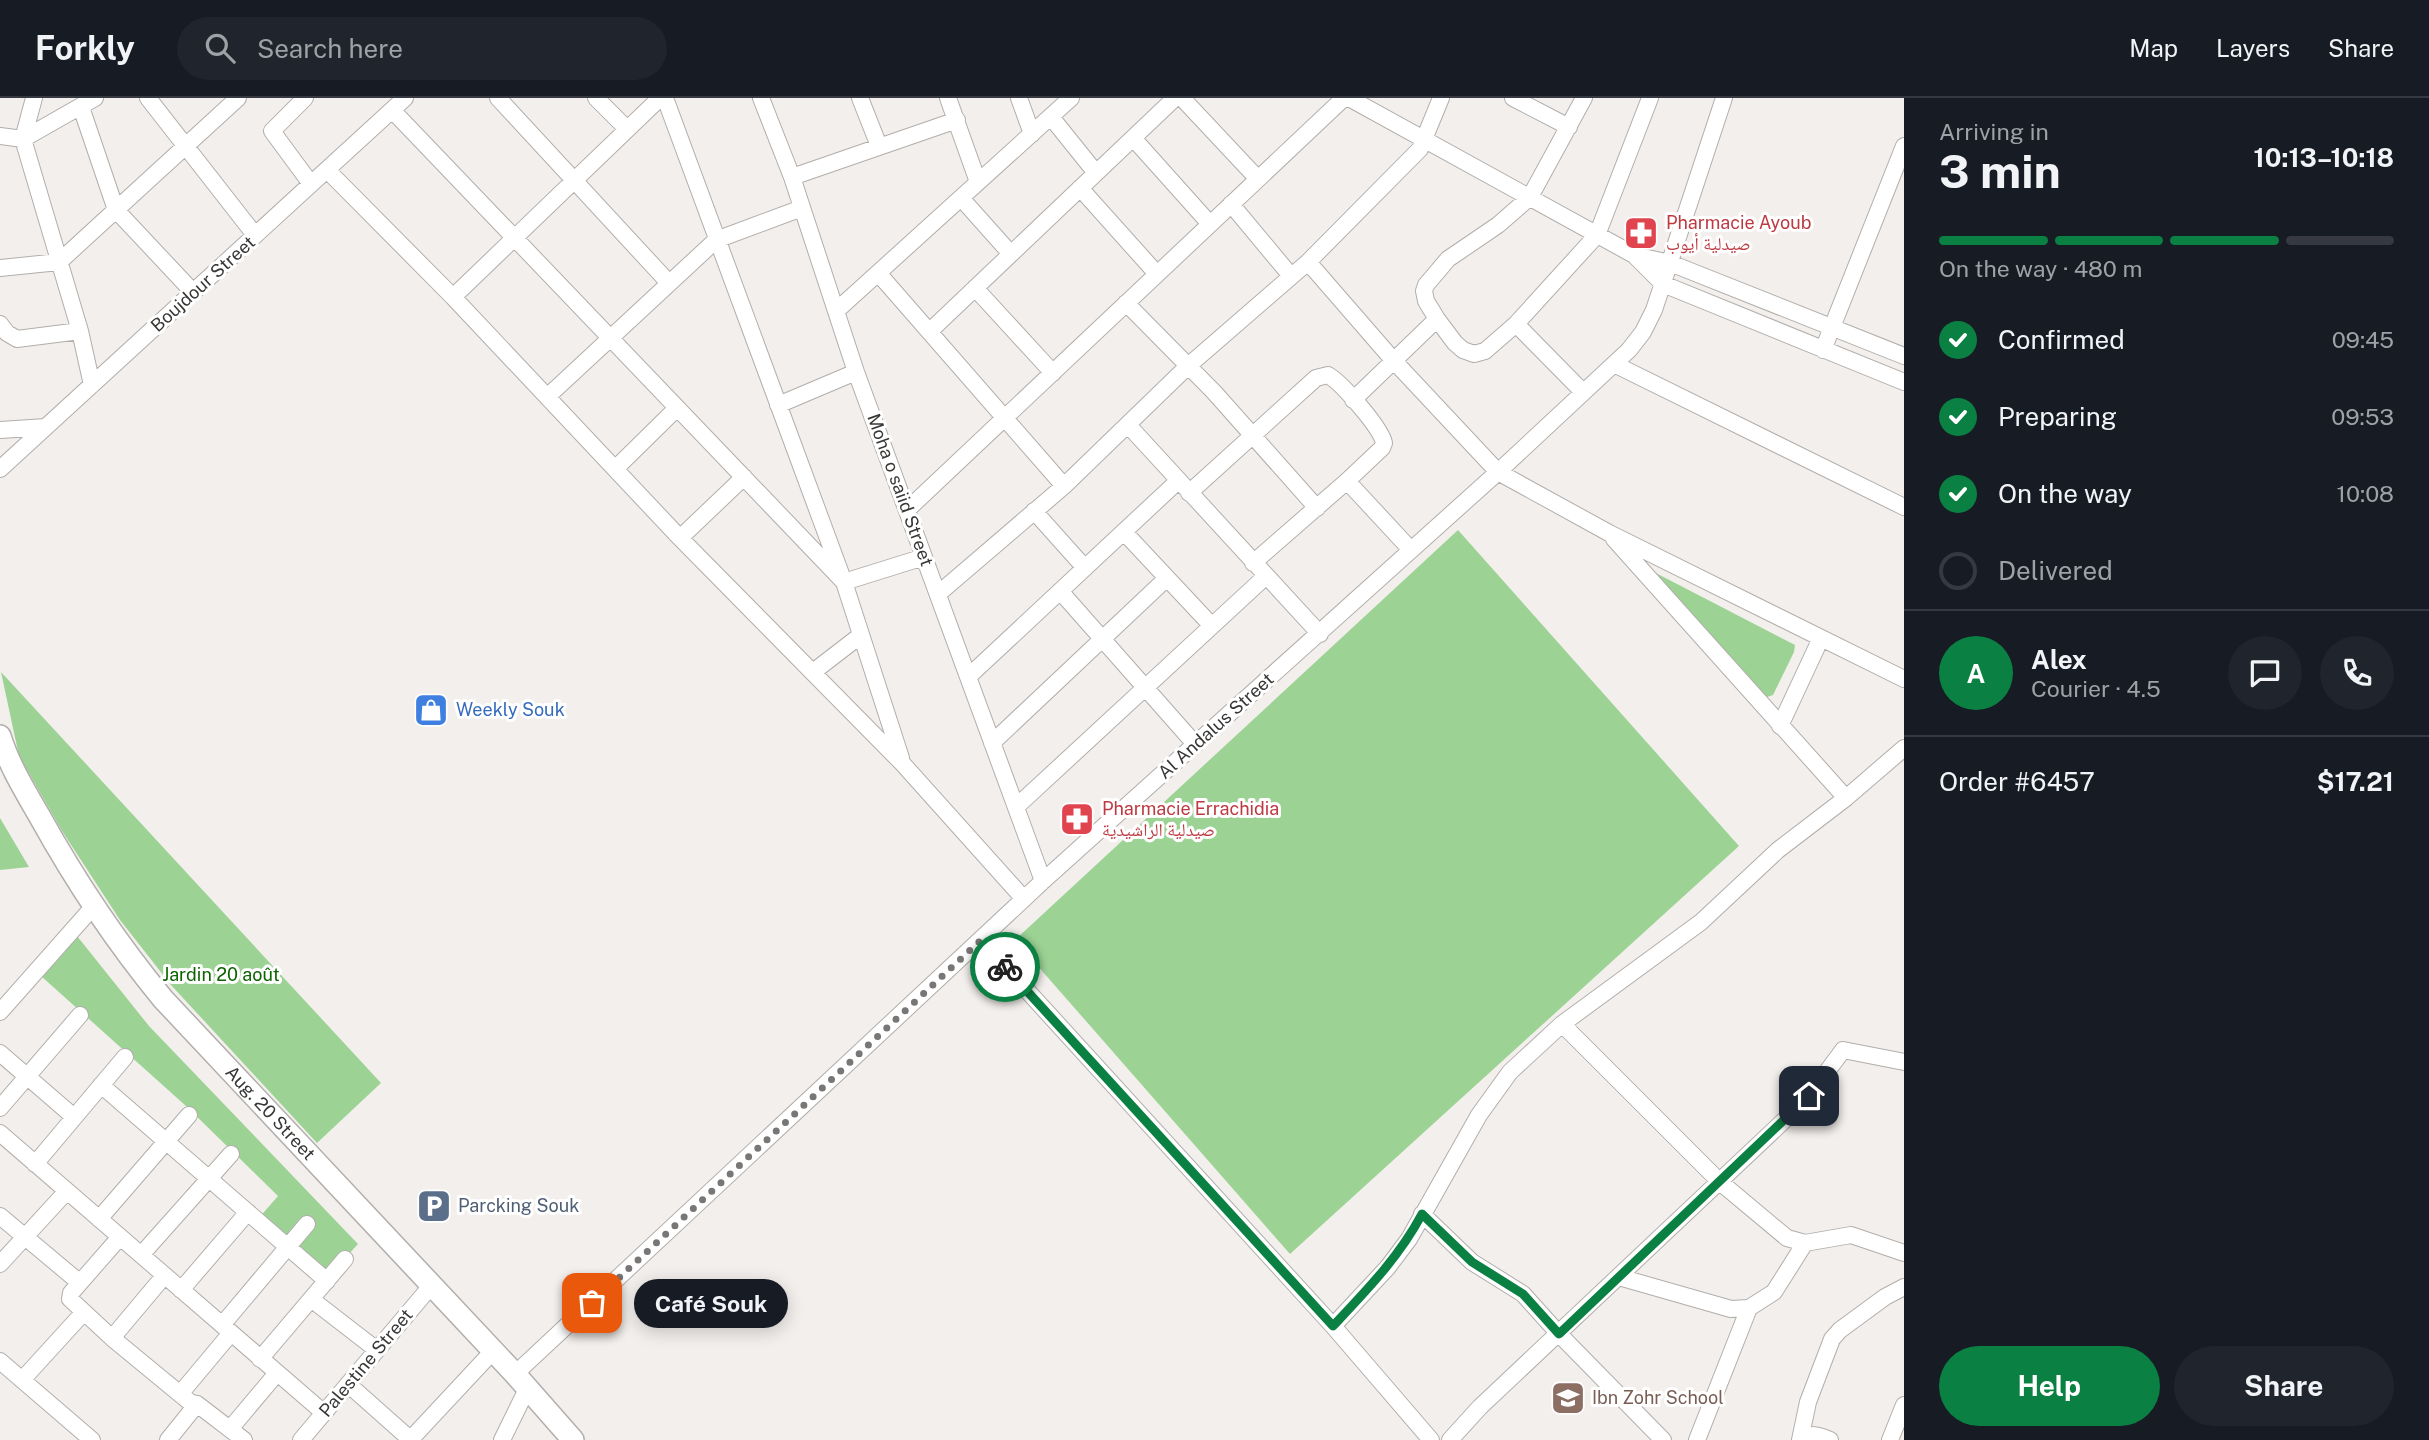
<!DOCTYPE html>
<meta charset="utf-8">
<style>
body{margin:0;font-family:"Public Sans","Noto Naskh Arabic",sans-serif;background:#20242c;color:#f1f3f6;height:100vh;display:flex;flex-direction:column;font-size:26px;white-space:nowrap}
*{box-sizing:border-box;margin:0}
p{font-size:23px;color:#9ea1a6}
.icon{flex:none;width:38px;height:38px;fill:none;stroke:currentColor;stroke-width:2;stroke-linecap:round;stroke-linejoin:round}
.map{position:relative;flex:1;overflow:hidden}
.panel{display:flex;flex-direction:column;background:#171b24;width:525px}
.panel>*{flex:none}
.pin{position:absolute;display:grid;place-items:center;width:60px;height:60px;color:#fff;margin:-30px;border-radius:14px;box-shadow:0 4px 10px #0006}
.courier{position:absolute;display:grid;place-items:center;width:70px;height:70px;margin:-35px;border:5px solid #0b8043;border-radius:50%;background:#fff;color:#222;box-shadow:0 2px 9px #0007}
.bubble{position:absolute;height:49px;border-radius:24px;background:#171b24;box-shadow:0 4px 18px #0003;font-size:23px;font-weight:700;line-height:49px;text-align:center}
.headline em{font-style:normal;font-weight:700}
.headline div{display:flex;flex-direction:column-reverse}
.headline{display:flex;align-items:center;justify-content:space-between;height:119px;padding:0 35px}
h1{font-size:46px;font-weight:700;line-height:52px}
.bar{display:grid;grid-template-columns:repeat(4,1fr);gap:10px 7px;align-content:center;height:84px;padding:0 35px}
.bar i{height:9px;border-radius:5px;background:#363941}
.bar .active{background:#0b8043}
.bar p{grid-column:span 4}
.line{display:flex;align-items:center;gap:18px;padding:0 35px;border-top:2px solid #363941}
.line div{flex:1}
.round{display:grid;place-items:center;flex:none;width:74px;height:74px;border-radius:37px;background:#20242c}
ol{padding:0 35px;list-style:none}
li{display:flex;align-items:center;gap:21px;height:77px}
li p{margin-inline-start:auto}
li .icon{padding:7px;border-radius:50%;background:#0b8043;color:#fff;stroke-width:4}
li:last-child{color:#9ea1a6}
li i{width:38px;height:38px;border:4px solid #363941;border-radius:50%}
.button{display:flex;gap:14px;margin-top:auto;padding:14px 35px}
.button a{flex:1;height:80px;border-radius:42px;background:#0b8043;color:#fff;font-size:28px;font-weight:700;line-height:80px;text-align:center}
.button a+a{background:#20242c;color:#f1f3f6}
header{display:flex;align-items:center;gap:42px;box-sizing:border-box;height:98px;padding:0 35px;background:#171b24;border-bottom:2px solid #363941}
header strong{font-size:33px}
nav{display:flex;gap:38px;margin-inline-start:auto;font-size:24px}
.search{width:490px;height:63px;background:#20242c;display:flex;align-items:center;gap:18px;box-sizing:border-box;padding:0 24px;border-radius:38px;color:#9ea1a6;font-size:26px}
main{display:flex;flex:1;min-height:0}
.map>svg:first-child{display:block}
.green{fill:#9cd395}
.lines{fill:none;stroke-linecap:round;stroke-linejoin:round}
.minor-casing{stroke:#b1aeab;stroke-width:18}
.secondary-casing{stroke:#b1aeab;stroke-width:24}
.minor{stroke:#fff;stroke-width:16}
.secondary{stroke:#fff;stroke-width:21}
.done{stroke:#797776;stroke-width:7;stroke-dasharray:0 12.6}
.route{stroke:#0b8043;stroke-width:9}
.labels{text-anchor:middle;stroke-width:6;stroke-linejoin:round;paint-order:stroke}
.health-label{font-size:18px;fill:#be3a42;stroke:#fff;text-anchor:start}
.street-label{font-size:18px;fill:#383736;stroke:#fff}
.shop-label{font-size:18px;fill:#366cbe;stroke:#fff;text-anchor:start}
.park-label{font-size:18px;fill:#0b6400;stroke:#fff}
.service-label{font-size:18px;fill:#4e5e75;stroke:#fff;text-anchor:start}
.education-label{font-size:18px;fill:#785e54;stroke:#fff;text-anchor:start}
</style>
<header>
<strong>Forkly</strong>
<div class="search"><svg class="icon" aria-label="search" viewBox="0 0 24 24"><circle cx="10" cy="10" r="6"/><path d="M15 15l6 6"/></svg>Search here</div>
<nav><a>Map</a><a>Layers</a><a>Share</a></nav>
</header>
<main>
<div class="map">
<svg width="1904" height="1342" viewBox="0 0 1904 1342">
<rect width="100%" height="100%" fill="#f3efec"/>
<path class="green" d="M1458,432L1739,748L1290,1156L1015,842Z
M1650,472L1795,547L1794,554L1773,597L1764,600Z
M1,574L381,985L317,1045L171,887L120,822L62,733L19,658Z
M0,720L29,769L0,772Z
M77,838L149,928L358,1146L326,1181L258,1121L278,1098L186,1008L41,878Z"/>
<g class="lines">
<g class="minor-casing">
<path id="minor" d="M34,0L23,41L80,233L92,287
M148,0L255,137
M305,0L272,33L311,86
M498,0L669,185
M596,0L627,31
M665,0L844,484L901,660
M761,0L792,79L856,274L1043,783
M860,0L879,48
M948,0L978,84
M1019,0L1032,36
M1182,0L1258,81
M1349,0L1634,157L1670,165L1904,258
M1513,0L1569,29
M1584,0L1530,99L1498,127L1448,161L1426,187L1424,193L1426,203L1437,221L1455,245L1463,252L1474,256L1485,253L1516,226L1597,137L1650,0
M81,9L116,112L193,194
M392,12L844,484L924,459
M1051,19L1096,75
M0,38L23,41L95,0
M1133,40L1210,126
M327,72L453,199L680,440L902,665L1024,801
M792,79L957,22
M1080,90L1157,176
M961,100L1011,156
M1231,106L1291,178
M1634,157L1663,186L1904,284
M1308,164L1394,263L1498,374L1609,435L1904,581
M0,170L59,164L238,0
M878,175L1064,388
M975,190L1053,275
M453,199L660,0
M1126,205L1214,294L1317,410
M836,213L1071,0
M0,226L7,235L17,241L80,233
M1516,226L1582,293
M930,233L1175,0
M1823,252L1904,48
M1614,266L1904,409
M547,299L716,142L802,110
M1353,302L1437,221
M778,307L856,274
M1128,327L1320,536
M0,332L46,329
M0,371L405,0
M615,371L677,310
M1347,383L1411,452
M1189,395L1316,280L1328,277C1342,285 1381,330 1384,345L1382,350L1347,383L1253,465
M907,412L1344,0
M1034,413L1085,470
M1124,434L1212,528
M680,440L744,379
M1614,441L1846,700
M1060,493L1195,646
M938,496L1064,388L1188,268L1308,164L1420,51L1441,0
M813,574L861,537
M968,579L1178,383
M1780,628L1821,540
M992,645L1167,480
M1016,709L1266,478
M981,842L1333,1228L1431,1342
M0,914L93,809
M1562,926L1720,1084L1787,1140L1805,1145L1851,1137L1904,1155
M0,955L74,1019
M101,987L327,1183
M0,1010L80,917
M0,1035L324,1315
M35,1066L125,959
M1422,1116L1472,1164L1523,1196L1559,1236L1663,1342
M0,1118L79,1184
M99,1121L189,1017
M120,1139L71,1195L70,1201L112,1240L180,1296L191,1305L197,1306L244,1342
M141,1157L231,1056
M0,1166L67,1093
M1619,1179L1731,1211L1749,1210L1774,1194L1805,1145
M181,1192L248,1114
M311,1201L377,1252
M222,1227L307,1126
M1333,1228L1388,1169L1409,1141L1479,1017L1510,974L1562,926L1701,824L1778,752L1846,700L1904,650
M112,1240L164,1178
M260,1261L345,1161
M0,1263L92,1342
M515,1276L1043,783L1498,374L1629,252L1643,234L1654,212L1724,0
M22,1282L84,1214
M348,1286L411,1342
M180,1296L231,1235
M230,1331L277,1275
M168,1342L197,1306
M301,1342L431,1188
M410,1342L493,1253
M502,1342L527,1291
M1450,1342L1480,1309L1792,1015L1809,998L1843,952L1904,964
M1697,1342L1749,1210
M1800,1342L1808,1304L1832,1241L1840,1232L1885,1199L1904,1189
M1800,1342C1812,1335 1817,1336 1830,1342
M1890,1342L1904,1307"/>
</g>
<g class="secondary-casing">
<g id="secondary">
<path id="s1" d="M0,638C9,667 25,693 40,719C76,784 116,844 163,901L515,1276L573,1342"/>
</g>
</g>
<use href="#minor" class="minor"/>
<use href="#secondary" class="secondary"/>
</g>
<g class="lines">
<path class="done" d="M592,1205L981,842L1005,869"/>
<path class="route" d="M1005,869L1333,1228C1367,1192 1399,1159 1422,1116L1472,1164L1523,1196L1559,1236L1809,998"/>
</g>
<defs>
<g id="pharmacy-square" transform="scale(1.75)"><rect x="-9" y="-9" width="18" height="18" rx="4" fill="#e0444e" stroke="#fff"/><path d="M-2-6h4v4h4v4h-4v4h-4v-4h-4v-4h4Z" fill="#fff"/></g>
<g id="shop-square" transform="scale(1.75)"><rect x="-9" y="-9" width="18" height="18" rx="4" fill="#3f7fe0" stroke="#fff"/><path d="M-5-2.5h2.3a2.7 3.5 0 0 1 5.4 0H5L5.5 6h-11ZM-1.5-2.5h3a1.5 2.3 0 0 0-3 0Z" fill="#fff"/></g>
<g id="parking-square" transform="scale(1.75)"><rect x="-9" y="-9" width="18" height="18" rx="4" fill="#5c6f8a" stroke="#fff"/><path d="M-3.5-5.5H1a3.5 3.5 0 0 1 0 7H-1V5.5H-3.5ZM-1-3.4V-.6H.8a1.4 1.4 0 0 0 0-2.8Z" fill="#fff"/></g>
<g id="school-square" transform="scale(1.75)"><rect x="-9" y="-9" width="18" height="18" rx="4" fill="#8d6e63" stroke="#fff"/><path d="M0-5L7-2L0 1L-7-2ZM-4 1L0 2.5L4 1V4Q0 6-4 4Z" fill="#fff"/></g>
</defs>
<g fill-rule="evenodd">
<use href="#pharmacy-square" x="1641" y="135"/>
<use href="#shop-square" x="431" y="612"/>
<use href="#pharmacy-square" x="1077" y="721"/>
<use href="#parking-square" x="434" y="1108"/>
<use href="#school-square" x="1568" y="1300"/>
</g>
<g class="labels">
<g class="health-label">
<text x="1666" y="131">Pharmacie Ayoub<tspan x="1666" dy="21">صيدلية أيوب</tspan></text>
<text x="1102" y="717">Pharmacie Errachidia<tspan x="1102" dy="21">صيدلية الراشيدية</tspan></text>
</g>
<g class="street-label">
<text transform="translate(203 186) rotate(-42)" y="6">Boujdour Street</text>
<text transform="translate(900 392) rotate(70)" y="6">Moha o saiid Street</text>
<text transform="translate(1216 628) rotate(-42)" y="6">Al Andalus Street</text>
<text dy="6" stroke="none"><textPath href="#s1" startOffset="467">Aug. 20 Street</textPath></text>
<text transform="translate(366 1265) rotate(-50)" y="6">Palestine Street</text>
</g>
<g class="shop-label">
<text x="456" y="618">Weekly Souk</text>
</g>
<g class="park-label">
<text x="221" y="883">Jardin 20 août</text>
</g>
<g class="service-label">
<text x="458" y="1114">Parcking Souk</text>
</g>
<g class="education-label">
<text x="1592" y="1306">Ibn Zohr School</text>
</g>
</g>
</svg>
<div class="pin" style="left:592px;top:1205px;background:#ea580c"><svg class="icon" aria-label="bag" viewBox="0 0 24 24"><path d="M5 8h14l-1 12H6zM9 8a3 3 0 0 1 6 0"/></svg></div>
<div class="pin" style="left:1809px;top:998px;background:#1f2937"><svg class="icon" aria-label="home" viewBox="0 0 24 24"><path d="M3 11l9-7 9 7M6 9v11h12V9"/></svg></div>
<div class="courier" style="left:1005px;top:869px"><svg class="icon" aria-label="bike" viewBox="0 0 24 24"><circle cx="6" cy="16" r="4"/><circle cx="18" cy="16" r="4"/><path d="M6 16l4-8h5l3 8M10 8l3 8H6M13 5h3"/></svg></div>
<div class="bubble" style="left:634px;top:1181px;width:154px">Café Souk</div>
</div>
<section class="panel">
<div class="headline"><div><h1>3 min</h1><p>Arriving in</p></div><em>10:13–10:18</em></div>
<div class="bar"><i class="active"></i><i class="active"></i><i class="active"></i><i></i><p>On the way · 480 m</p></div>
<ol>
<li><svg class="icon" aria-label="check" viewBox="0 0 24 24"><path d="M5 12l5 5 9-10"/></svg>Confirmed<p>09:45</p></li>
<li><svg class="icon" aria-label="check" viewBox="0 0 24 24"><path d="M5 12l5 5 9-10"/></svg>Preparing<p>09:53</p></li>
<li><svg class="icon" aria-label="check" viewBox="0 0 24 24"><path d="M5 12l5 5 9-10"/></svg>On the way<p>10:08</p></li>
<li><i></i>Delivered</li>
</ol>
<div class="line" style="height:126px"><b class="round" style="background:#0b8043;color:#fff">A</b><div><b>Alex</b><p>Courier · 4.5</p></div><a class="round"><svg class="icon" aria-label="chat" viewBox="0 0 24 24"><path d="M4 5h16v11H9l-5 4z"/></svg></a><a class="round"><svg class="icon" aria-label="phone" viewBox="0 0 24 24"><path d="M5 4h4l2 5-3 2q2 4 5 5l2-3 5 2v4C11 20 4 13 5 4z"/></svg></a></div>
<div class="line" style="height:91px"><div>Order #6457</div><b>$17.21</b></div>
<div class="button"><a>Help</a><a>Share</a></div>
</section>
</main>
